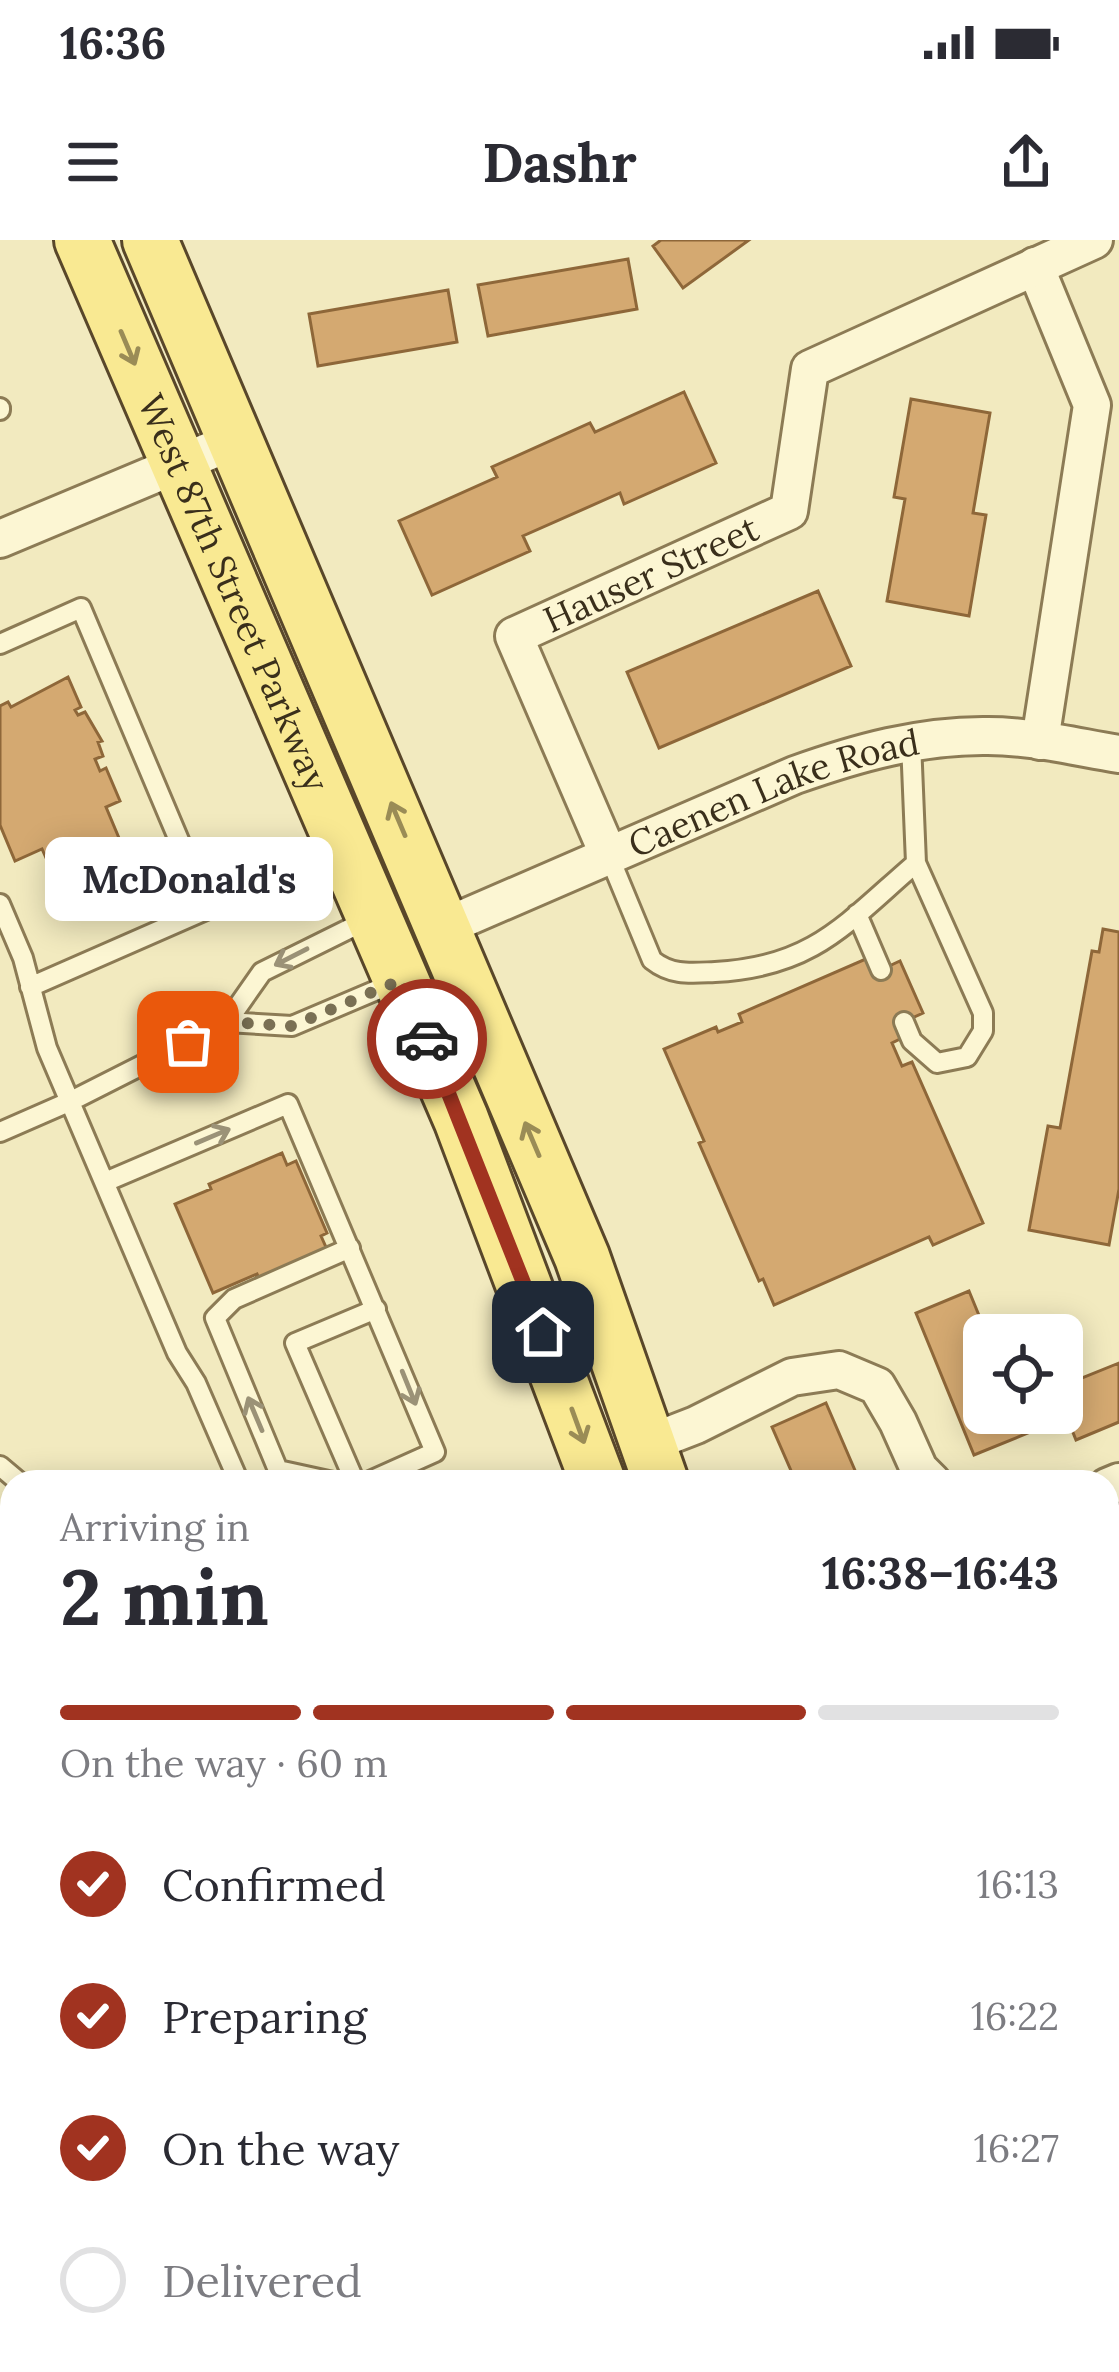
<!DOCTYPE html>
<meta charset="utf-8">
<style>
body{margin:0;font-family:Lora,serif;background:#f2f2f3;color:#2b2b33;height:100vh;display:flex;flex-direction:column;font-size:45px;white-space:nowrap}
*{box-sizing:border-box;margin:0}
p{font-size:39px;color:#7c7c81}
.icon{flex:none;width:66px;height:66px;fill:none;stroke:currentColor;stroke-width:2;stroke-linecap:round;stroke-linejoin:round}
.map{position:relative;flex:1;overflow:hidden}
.panel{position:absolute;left:0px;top:1230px;width:1119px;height:903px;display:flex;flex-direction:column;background:#fff;border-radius:36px 36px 0 0;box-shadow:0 6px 30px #0003}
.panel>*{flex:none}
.controls{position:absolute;left:963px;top:1074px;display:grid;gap:24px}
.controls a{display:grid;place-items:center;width:120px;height:120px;border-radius:18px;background:#fff;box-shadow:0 6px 30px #0003;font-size:60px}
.pin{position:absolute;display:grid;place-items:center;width:102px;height:102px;color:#fff;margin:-51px;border-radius:24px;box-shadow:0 6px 18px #0006}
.courier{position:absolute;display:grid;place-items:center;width:120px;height:120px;margin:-60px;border:9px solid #a13320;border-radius:50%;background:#fff;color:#222;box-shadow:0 3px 15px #0007}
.bubble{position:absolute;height:84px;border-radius:18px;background:#fff;box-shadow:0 6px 30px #0003;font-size:39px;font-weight:700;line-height:84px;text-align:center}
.summary em{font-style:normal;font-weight:700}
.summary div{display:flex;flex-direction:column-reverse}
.summary{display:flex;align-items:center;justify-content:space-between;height:204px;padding:0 60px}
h1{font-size:78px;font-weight:700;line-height:90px}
.bar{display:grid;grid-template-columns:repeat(4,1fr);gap:18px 12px;align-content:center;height:144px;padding:0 60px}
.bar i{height:15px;border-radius:9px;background:#e1e1e2}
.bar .on{background:#a13320}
.bar p{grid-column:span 4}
ol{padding:0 60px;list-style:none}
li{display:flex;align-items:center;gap:36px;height:132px}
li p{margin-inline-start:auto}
li .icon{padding:12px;border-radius:50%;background:#a13320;color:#fff;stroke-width:4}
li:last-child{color:#7c7c81}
li i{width:66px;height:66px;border:6px solid #e1e1e2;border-radius:50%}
.status{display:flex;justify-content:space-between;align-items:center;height:84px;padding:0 60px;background:#fff;direction:ltr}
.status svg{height:33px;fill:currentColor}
header{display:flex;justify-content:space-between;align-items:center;height:156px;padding:0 60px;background:#fff;font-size:54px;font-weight:700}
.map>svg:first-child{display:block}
.building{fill:#d4a971;stroke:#8e6739;stroke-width:3}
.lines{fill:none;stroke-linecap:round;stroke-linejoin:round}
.lane-casing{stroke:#8c7b55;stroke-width:24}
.street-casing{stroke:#8c7b55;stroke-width:42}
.secondary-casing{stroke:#6e5c39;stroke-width:54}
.primary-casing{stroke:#59472a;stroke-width:60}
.lane{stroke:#fcf6d3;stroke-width:18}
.street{stroke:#fcf6d3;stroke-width:36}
.secondary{stroke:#fcf6d3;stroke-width:48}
.primary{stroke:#f9e992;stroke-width:54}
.oneway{stroke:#9a8c56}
.oneway2{stroke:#9b9277}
.done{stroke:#7a7054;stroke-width:12;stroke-dasharray:0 21.6}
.route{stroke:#a13320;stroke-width:15}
.labels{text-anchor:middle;stroke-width:10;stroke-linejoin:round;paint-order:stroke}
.street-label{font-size:36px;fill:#3a2f1b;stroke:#f9f3cf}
</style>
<div class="status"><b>16:36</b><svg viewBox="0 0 49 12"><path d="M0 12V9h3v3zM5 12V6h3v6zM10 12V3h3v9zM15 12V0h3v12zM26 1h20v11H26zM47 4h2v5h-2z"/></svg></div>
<header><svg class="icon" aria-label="menu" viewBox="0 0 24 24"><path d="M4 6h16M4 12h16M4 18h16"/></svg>Dashr<svg class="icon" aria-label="share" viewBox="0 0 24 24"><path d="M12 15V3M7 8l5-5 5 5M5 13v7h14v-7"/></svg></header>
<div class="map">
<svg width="1119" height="2132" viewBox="0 0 1119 2132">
<rect width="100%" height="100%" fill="#f2eabf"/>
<path class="building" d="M661,0H749L683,48L653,6Z
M628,19L637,69L488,96L478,45Z
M448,50L457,102L318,126L309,74Z
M684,152L716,223L624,264L620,253L523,296L530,311L432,355L399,281L497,237L492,227L590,183L595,192Z
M911,159L990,173L973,273L986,275L969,376L887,361L905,259L894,257Z
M818,351L851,426L659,508L627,432Z
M68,437L81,467L75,470L78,475L85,472L102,501L98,502L103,516L95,519L100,531L106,528L120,561L106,567L124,610L56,640L42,609L15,621L0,585V466L8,462L11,467Z
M1103,689L1119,692V949L1109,1005L1029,990L1048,886L1060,888L1092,711L1099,712Z
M868,718L874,733L900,721L923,773L899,784L904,797L892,803L902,826L912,822L983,983L933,1005L929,997L774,1065L763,1039L759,1041L699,903L704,901L664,809L716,787L718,792L742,782L739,774Z
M282,913L287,925L296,921L327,993L321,996L330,1016L262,1045L257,1034L213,1053L175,964L211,949L209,944Z
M969,1051L987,1095H984V1173H1020L1028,1193L974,1215L916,1073Z
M1119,1123V1182L1076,1200L1062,1165V1146Z
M826,1163L860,1242H796L772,1187Z
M0,1304L12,1332V1737L0,1743Z
M1119,1306V1371L1107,1377V1311Z
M1107,1690L1119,1718V1763L1107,1819Z
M138,2121H160L165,2132H143Z
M198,2121H222L227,2132H203Z
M451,2121H671L642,2132H456Z"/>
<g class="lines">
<g class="lane-casing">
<path id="lane" d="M0,168V170
M0,404L81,368L208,669L30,747
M609,616L652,720C672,736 691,733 715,732C814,727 846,683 916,623L911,502
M0,664L23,718L47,808L177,1113L196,1143L239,1242
M857,674L881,730
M227,782L292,786L398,741
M904,782L912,801L937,823L967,817L983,791V773L916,623
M0,892L71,861L227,782L262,732L369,679
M105,942L288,864L435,1212L368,1242
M0,1226L19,1242
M333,1242L278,1230L215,1078L234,1059L350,1008
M355,1242L295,1103L376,1069
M115,2121L119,2132
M249,2121L254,2132
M428,2121L432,2132
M742,2121L747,2132"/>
</g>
<g class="street-casing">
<g id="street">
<path d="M1035,26L1092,165L1040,501"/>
<path d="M0,299L236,200"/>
<path id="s1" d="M609,616L514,396L789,271L810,129L1094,0"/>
<path id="s2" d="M444,687L795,535C857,513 921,495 988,496C1032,496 1076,507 1119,514"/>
<path d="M647,1204L696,1185L792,1137L839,1130L877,1146L898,1182L919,1229L932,1242"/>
<path d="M1107,1247L1119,1242"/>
<path d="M1107,1986L1119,2015"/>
<path d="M340,2121L342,2132"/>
</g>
</g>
<g class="secondary-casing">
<path id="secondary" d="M1107,1516L1119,1510
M0,1990L12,1985"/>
</g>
<g class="primary-casing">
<g id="primary">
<path id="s3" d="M82,0L461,879L598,1242"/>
<path d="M150,0L582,1017L661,1242"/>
<path d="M905,2121L910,2132"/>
<path d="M978,2121L982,2132"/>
</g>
</g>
<use href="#lane" class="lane"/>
<use href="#street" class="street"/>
<use href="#secondary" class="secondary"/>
<use href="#primary" class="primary"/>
</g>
<defs><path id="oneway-shaft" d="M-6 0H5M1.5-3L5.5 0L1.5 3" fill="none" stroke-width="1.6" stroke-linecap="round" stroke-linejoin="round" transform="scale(3)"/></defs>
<g class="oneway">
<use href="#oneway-shaft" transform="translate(128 108) rotate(67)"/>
<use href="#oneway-shaft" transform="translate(398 579) rotate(-113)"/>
<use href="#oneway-shaft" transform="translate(532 899) rotate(-113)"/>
<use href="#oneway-shaft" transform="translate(578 1186) rotate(70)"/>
</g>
<g class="oneway2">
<use href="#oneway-shaft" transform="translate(291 717) rotate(153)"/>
<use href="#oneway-shaft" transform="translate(213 896) rotate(-23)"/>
<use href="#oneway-shaft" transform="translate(409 1148) rotate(68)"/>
<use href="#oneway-shaft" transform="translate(255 1174) rotate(-113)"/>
</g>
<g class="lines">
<path class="done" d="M188,802L226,782L292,786L401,740L427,799"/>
<path class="route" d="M427,799L543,1092"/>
</g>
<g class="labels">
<g class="street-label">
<text dy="13" stroke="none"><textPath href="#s1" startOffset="390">Hauser Street</textPath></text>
<text dy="13" stroke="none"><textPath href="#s3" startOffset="384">West 87th Street Parkway</textPath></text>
<text dy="13" stroke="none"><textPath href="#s2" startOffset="357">Caenen Lake Road</textPath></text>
</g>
</g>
</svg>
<div class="controls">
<a><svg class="icon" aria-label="locate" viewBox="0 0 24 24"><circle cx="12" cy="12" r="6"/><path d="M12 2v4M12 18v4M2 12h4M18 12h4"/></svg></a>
</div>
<div class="pin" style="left:188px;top:802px;background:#ea580c"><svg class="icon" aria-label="bag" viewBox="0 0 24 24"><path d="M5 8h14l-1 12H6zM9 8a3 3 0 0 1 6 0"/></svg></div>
<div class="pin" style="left:543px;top:1092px;background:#1f2937"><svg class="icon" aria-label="home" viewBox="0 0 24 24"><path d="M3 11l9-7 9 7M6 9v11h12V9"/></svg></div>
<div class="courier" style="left:427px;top:799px"><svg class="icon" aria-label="car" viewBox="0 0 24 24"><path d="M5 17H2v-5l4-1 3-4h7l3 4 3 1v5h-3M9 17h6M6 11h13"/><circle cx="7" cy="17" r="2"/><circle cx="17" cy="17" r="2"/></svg></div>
<div class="bubble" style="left:45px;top:597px;width:288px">McDonald's</div>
<section class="panel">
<div class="summary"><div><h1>2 min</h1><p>Arriving in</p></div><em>16:38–16:43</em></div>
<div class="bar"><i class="on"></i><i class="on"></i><i class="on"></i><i></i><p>On the way · 60 m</p></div>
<ol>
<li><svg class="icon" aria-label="check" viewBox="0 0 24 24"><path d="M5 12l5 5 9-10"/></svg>Confirmed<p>16:13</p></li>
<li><svg class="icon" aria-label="check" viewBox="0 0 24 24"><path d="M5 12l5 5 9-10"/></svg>Preparing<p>16:22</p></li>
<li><svg class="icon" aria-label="check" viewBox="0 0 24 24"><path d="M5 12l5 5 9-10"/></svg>On the way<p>16:27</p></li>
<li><i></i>Delivered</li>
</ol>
</section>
</div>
